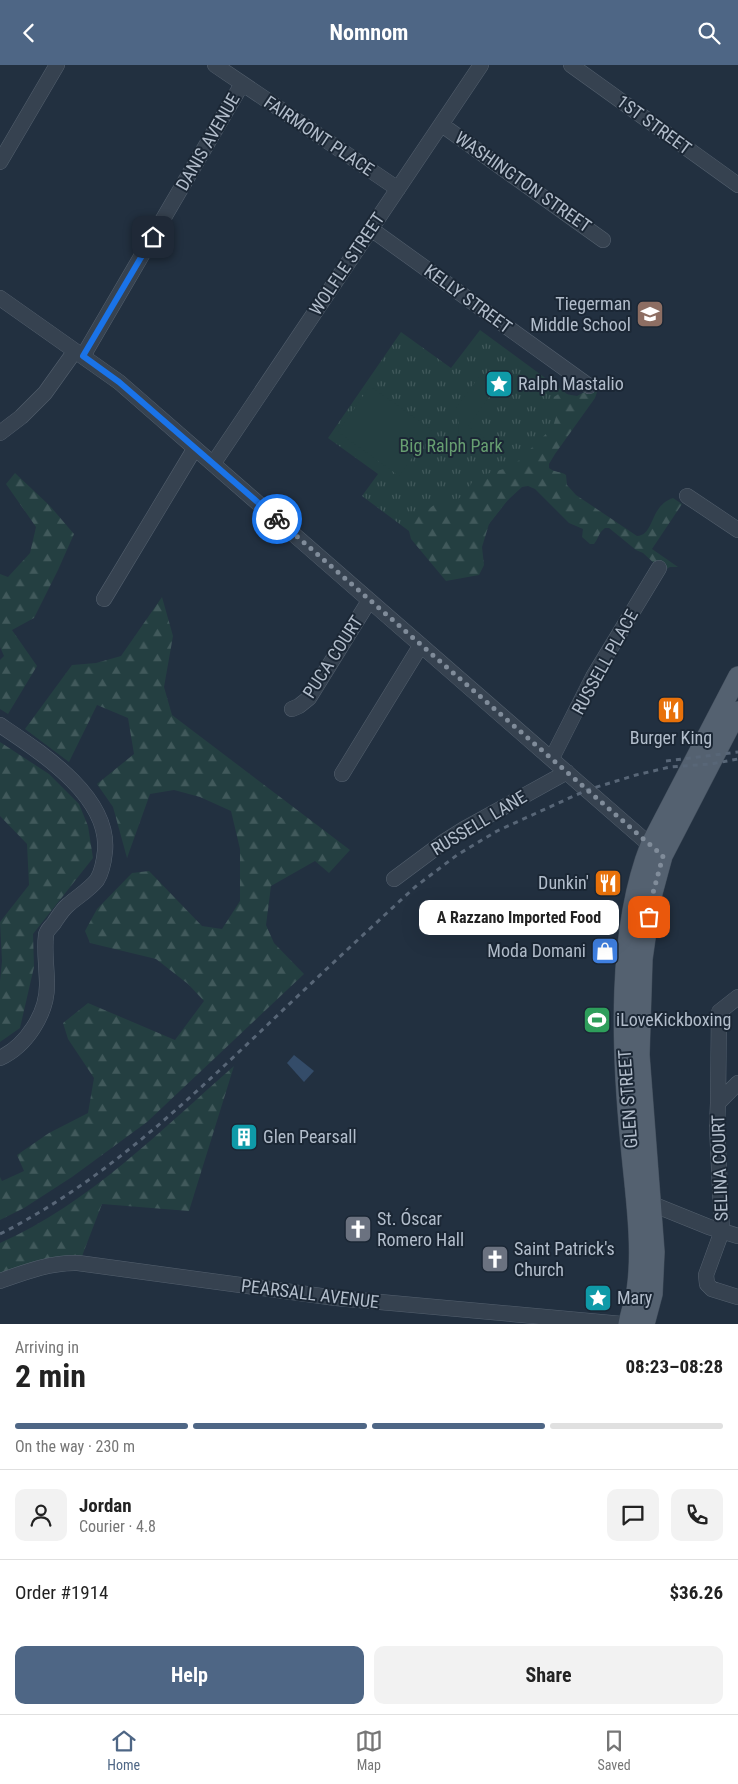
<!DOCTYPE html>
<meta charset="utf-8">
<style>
body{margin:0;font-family:"Roboto Condensed",sans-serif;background:#f2f2f2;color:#222;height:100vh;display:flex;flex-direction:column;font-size:19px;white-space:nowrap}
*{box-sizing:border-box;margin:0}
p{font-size:16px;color:#767676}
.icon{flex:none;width:28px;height:28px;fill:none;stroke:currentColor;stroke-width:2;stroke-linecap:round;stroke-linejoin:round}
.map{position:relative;height:1259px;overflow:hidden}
.details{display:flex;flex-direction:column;background:#fff;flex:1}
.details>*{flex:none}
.pin{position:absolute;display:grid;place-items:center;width:42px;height:42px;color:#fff;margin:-21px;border-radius:10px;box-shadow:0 2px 8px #0006}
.courier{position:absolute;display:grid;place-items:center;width:50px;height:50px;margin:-25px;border:4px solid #1a73e8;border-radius:50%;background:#fff;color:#222;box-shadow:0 1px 6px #0007}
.bubble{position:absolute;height:35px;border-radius:10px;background:#fff;box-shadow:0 5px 20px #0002;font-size:16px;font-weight:700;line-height:35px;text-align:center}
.overview em{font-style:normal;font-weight:700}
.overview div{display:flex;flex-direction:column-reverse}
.overview{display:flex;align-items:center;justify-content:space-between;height:85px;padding:0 15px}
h1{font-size:32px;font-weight:700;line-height:38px}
.bar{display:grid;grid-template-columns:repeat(4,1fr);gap:8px 5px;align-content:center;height:60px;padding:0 15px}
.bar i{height:6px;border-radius:4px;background:#e0e0e0}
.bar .current{background:#4e6685}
.bar p{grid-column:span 4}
.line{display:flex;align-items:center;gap:12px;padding:0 15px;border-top:1px solid #e0e0e0}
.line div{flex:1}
.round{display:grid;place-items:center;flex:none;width:52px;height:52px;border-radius:10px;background:#f2f2f2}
.button{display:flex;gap:10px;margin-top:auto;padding:10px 15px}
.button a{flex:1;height:58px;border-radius:10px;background:#4e6685;color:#fff;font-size:20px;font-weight:700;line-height:58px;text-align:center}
.button a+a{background:#f2f2f2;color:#222}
header{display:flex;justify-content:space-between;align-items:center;height:65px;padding:0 15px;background:#4e6685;color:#fff;font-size:22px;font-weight:700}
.tab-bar{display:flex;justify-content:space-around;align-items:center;height:70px;border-top:1px solid #e0e0e0;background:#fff;font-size:14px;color:#767676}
.tab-bar a{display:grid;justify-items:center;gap:2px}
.tab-bar .current{color:#4e6685}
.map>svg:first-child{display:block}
.grass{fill:url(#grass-tufts)}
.forest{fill:url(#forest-firs)}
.garden{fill:#243f41}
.water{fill:#344c69}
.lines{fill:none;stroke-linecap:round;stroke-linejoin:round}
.minor-casing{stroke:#54606e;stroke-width:16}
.major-casing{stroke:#3f4b59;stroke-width:20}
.minor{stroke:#364250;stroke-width:15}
.major{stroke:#546170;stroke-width:19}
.rail{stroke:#586677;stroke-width:3;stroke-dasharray:5 5;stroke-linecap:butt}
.done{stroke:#808c9a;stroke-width:5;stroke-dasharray:0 9}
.route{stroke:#1a73e8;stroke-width:6}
.labels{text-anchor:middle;stroke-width:4;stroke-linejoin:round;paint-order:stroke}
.street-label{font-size:18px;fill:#b2bdcb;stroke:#1b2735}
.poi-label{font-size:18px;fill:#b2bdcb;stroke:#1b2735;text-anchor:start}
.park-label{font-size:18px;fill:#679e71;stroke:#1b2735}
</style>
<header><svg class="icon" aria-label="back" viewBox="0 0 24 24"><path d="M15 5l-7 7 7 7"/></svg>Nomnom<svg class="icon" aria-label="search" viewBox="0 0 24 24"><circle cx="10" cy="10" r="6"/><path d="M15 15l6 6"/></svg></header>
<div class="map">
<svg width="738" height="1259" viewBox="0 0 738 1259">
<defs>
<pattern id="grass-tufts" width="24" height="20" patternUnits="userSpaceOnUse" patternTransform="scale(1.25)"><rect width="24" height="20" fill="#243f41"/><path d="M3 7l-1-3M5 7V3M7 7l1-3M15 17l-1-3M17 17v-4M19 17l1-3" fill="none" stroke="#41595b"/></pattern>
<pattern id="forest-firs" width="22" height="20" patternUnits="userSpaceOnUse" patternTransform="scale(1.25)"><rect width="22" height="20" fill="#243f41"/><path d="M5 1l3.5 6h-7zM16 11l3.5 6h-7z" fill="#41595b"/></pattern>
</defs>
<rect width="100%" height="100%" fill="#223040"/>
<path class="grass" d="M480,265L582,340L456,501L362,431L378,409L328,373L401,267L451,303Z"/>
<path class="forest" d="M588,325L597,327L595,333L555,389L549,399V403C555,408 561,406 566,410L567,420L576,430L637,471C655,470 649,441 673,433L682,439L652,484L678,502H670L666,504L656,500L643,488L636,485L609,463H605C598,468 599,473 594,479H590L582,472L583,464L569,458L535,424L528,421L522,422L507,436L489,459L482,482L484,500L479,510L446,516L411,474L409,466L419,451L434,440L458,434L465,429L477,409L484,410L513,401L553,362L557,348L552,339L554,332L560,328L577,331Z
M15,408L50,441L74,469L58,505L34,553L12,565L37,601L8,649L0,644V595L4,591L0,582V509L8,512L30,488L36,462L6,419Z
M162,532L173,571L164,622L172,650L350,785L329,808L315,796L271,821L266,860L274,878L304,909L147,1057L72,1112L24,1143L0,1155V1112L2,1116L24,1106L17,1090L49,1068L88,1048L94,1013L68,974L63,958L88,938L175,975L204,936L188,919L156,894L90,878L85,866L97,844L132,808L149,806L202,861L222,864L240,836V784L231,746L200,732L174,725L150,729L127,793L113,742L97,719L134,689L128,653L97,640L69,697L25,664L72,600L96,598L121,591Z
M0,677L49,709L79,739L88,761L93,793L33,869L34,902L20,963L0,977V916L2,896L0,857L29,820L27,779L0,751Z
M234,1001L189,1146L102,1139L79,1199L0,1215V1178C89,1139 162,1064 234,1001Z"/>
<path class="garden" d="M479,312L495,324L468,361L487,375L479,386L458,370L459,355L456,353V343Z
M370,321L432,365L399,411L338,367Z"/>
<path class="water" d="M294,990L314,1006L304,1017L287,998Z"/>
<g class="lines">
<g class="minor-casing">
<path id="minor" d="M215,0L398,124
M571,0L738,120
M442,60L603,175
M0,97L57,0
M371,164L589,321
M0,233L119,317L658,787
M83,291L242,19
M0,368L21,352L45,328L75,286
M213,399L481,0
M687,431L738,465
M104,534L195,383
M292,644L299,641L309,633L369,536
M0,660C40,687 110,731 105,786C104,796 102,807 97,815C89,825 77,832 68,840C62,845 58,852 54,858C51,862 46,866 46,870C44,886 47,904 47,920C47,949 26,981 0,993
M552,693L593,612L659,503
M342,709L421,580
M394,814L445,776L464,764L567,707
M738,1018L718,1038L717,1061L722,1166L706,1210L707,1219L712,1224L738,1232
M718,1038L719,947L738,932
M643,1139H652L709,1162L738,1171
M0,1216C25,1207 51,1197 78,1198L336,1233L622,1259"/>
</g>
<g class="major-casing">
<path id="major" d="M628,1259C630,1248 634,1237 636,1226C643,1180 634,1124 630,1078C621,986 616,866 650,780L738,611
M645,1259L653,1229L655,1187L640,990L643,894L647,866L653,828L663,791L738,646"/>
</g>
<use href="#minor" class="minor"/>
<use href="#major" class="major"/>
<path class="rail" d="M666,696L738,687
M0,1169C99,1119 180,1043 260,967C311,918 363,870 415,822L457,790L497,766L587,725L636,710L670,702L711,699L738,694"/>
</g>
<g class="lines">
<path class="done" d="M277,454L663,791L653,828L649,852"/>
<path class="route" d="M153,172L83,291L119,317L277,454"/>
</g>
<defs>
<g id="school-square" transform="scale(1.4375)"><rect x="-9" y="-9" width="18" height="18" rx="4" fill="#8d6e63" stroke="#1b2735"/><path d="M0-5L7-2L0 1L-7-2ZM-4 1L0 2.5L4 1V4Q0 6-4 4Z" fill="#fff"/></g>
<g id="sight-square" transform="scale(1.4375)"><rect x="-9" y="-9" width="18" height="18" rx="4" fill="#0f9aa8" stroke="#1b2735"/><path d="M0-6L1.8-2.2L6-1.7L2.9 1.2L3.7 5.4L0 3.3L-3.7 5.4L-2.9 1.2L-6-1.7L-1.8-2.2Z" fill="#fff"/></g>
<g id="restaurant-square" transform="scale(1.4375)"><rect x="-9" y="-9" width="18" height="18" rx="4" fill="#e8710a" stroke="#1b2735"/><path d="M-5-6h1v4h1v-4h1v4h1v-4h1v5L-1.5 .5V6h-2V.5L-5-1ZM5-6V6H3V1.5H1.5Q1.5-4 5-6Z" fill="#fff"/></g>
<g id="shop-square" transform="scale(1.4375)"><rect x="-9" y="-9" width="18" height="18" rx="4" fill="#3f7fe0" stroke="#1b2735"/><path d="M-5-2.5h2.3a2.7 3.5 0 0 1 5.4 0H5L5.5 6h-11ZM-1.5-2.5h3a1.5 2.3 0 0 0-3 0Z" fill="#fff"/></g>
<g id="stadium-square" transform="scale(1.4375)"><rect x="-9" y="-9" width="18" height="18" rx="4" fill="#2e9e5b" stroke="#1b2735"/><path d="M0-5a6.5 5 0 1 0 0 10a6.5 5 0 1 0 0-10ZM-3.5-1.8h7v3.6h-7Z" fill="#fff"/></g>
<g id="building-square" transform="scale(1.4375)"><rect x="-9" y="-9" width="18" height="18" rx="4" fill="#0f9aa8" stroke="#1b2735"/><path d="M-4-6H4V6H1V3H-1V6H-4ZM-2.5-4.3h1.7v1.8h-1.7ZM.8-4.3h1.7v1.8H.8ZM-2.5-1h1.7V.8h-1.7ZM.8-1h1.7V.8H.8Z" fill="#fff"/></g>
<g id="church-square" transform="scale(1.4375)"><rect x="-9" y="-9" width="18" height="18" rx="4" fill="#6b7280" stroke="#1b2735"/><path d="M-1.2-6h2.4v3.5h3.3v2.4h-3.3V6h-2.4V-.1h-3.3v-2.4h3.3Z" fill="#fff"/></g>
</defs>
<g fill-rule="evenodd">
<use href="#school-square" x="650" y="249"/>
<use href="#sight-square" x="499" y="319"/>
<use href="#restaurant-square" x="671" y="645"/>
<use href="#restaurant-square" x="608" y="818"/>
<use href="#shop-square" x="605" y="886"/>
<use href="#stadium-square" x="597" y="955"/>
<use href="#building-square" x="244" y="1072"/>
<use href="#church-square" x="358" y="1164"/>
<use href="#church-square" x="495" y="1194"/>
<use href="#sight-square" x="598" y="1233"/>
</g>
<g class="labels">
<g class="street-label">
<text transform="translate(654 60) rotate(36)" y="6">1ST STREET</text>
<text transform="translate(319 71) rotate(34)" y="6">FAIRMONT PLACE</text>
<text transform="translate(208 77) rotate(-60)" y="6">DANIS AVENUE</text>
<text transform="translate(523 117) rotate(35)" y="6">WASHINGTON STREET</text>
<text transform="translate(347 199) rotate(-56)" y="6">WOLFLE STREET</text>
<text transform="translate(468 234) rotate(36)" y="6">KELLY STREET</text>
<text transform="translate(333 592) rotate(-57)" y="6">PUCA COURT</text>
<text transform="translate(605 597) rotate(-61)" y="6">RUSSELL PLACE</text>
<text transform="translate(479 758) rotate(-31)" y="6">RUSSELL LANE</text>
<text transform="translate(628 1034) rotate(-94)" y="6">GLEN STREET</text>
<text transform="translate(720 1103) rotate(-92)" y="6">SELINA COURT</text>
<text transform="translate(310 1229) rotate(7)" y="6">PEARSALL AVENUE</text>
</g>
<g class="poi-label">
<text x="631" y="245" text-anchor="end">Tiegerman<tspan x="631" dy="21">Middle School</tspan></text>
<text x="518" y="325">Ralph Mastalio</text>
<text x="671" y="679" text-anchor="middle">Burger King</text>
<text x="589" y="824" text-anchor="end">Dunkin'</text>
<text x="586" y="892" text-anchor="end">Moda Domani</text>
<text x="616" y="961">iLoveKickboxing</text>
<text x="263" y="1078">Glen Pearsall</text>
<text x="377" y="1160">St. Óscar<tspan x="377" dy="21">Romero Hall</tspan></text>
<text x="514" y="1190">Saint Patrick's<tspan x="514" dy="21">Church</tspan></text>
<text x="617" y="1239">Mary</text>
</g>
<g class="park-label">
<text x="451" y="387">Big Ralph Park</text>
</g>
</g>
</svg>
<div class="pin" style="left:649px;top:852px;background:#ea580c"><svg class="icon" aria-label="bag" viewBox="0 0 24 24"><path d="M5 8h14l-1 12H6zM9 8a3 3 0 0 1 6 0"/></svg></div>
<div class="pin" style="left:153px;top:172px;background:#1f2937"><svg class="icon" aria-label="home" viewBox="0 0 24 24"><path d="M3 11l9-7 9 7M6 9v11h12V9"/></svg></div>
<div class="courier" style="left:277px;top:454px"><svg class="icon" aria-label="bike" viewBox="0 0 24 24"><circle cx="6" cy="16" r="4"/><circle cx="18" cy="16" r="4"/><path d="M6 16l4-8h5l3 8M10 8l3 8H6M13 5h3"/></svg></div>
<div class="bubble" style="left:419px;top:835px;width:200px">A Razzano Imported Food</div>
</div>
<section class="details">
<div class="overview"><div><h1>2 min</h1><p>Arriving in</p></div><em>08:23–08:28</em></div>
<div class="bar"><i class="current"></i><i class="current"></i><i class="current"></i><i></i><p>On the way · 230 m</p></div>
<div class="line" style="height:90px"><a class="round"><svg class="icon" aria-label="person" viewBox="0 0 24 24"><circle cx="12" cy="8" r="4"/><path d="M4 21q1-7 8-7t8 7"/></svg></a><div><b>Jordan</b><p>Courier · 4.8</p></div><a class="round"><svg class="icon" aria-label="chat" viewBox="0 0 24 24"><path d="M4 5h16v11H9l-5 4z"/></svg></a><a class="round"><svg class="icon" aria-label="phone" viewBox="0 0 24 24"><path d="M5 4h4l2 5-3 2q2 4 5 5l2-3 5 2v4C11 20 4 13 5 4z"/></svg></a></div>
<div class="line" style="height:65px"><div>Order #1914</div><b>$36.26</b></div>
<div class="button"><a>Help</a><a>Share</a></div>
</section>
<nav class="tab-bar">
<a class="current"><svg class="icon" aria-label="home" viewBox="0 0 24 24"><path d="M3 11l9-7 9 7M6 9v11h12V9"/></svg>Home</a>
<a><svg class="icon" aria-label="map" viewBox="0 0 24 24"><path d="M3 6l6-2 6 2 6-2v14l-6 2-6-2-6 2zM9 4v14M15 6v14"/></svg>Map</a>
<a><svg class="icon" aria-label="saved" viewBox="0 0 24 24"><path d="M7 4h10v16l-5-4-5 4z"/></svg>Saved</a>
</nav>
